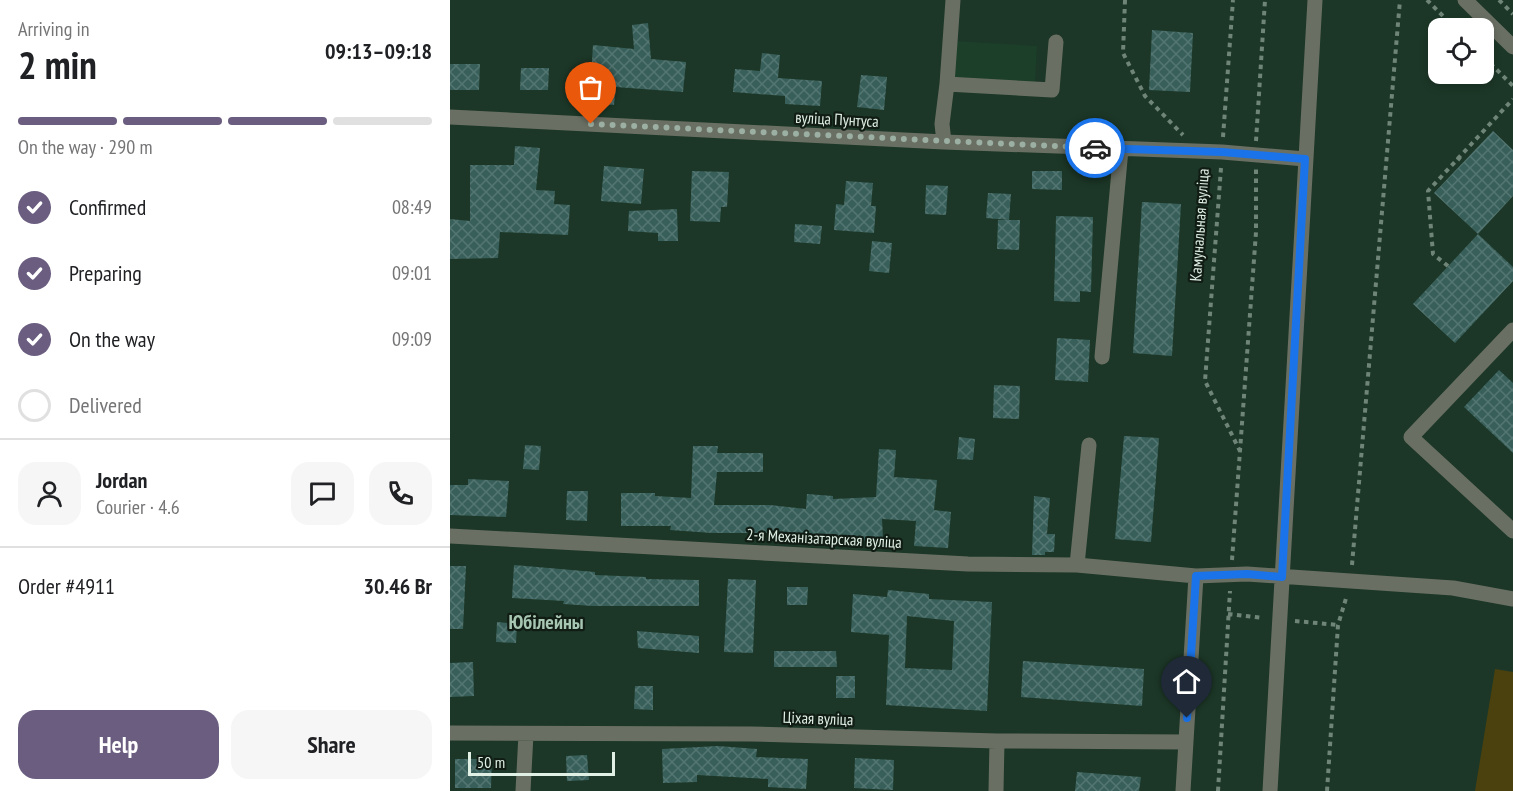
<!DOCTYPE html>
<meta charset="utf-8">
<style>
body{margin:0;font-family:"PT Sans Narrow",sans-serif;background:#f6f6f6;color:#202124;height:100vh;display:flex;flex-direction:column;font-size:22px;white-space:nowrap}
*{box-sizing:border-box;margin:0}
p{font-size:20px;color:#757577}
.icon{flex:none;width:33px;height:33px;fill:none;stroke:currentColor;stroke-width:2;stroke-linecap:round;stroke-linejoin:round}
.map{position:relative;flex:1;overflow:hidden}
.details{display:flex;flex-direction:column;background:#fff;width:450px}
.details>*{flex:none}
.tools{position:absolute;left:978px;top:18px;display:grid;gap:12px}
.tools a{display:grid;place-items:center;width:66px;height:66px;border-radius:12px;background:#fff;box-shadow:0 3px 9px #0003;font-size:30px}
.scale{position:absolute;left:18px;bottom:15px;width:147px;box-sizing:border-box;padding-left:6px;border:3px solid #e0f0e5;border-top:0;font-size:16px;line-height:21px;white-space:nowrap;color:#e0f0e5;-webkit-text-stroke:4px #101c14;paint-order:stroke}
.pin{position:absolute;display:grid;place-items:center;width:51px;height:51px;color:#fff;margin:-62px -26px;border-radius:50% 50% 50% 0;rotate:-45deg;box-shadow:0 0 6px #0007}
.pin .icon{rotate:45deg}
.courier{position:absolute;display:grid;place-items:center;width:60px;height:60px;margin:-30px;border:4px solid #1a73e8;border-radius:50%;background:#fff;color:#222;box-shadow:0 2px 8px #0007}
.headline em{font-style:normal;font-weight:700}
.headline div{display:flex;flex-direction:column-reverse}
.headline{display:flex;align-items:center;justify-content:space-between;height:102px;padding:0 18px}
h1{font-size:39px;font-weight:700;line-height:45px}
.bar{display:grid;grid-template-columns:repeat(4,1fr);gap:9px 6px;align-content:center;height:72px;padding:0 18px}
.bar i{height:8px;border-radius:4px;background:#e0e0e0}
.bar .current{background:#6a5d80}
.bar p{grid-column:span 4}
.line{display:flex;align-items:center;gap:15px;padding:0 18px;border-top:2px solid #e0e0e0}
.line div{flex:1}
.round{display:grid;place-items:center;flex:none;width:63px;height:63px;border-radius:18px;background:#f6f6f6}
ol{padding:0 18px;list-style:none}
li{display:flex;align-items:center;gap:18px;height:66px}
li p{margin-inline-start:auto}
li .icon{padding:6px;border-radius:50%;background:#6a5d80;color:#fff;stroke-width:4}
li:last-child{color:#757577}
li i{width:33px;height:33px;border:3px solid #e0e0e0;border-radius:50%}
.primary-button{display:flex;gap:12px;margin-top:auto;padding:12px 18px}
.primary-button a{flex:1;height:69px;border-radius:18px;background:#6a5d80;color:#fff;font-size:24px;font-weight:700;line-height:69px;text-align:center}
.primary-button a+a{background:#f6f6f6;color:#202124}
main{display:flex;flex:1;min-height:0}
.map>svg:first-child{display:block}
.built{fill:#1c3f2a}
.pitch{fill:#4b410e}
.building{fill:url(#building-cross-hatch);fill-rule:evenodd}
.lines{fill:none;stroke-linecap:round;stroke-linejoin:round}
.path{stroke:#6f8577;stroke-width:4;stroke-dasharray:4.5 4.5;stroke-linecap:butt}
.minor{stroke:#6a6f63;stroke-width:15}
.done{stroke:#9bafa2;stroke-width:6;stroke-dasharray:0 10.8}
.route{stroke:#1a73e8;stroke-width:8}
.labels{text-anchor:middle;stroke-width:4.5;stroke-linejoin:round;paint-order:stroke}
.street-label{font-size:16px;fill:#e0f0e5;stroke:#101c14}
.quarter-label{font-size:20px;font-weight:bold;fill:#a8c7b2;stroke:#101c14}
</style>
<main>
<section class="details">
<div class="headline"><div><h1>2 min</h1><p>Arriving in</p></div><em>09:13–09:18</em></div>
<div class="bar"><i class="current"></i><i class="current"></i><i class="current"></i><i></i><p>On the way · 290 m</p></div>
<ol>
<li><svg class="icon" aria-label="check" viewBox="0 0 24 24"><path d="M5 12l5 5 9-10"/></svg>Confirmed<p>08:49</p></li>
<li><svg class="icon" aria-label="check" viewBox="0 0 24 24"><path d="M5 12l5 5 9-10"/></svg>Preparing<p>09:01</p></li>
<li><svg class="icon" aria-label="check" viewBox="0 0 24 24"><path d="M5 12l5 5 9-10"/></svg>On the way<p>09:09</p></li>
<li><i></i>Delivered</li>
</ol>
<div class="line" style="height:108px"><a class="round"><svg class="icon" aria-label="person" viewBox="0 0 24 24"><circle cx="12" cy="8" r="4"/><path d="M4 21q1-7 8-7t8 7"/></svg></a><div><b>Jordan</b><p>Courier · 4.6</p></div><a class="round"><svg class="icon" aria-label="chat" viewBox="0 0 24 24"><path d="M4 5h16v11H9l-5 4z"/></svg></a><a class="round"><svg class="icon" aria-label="phone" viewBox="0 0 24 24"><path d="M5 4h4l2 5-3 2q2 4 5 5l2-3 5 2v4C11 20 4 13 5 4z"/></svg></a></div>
<div class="line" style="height:78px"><div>Order #4911</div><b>30.46 Br</b></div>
<div class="primary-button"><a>Help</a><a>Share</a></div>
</section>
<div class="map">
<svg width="1063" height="791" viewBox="0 0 1063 791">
<defs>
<pattern id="building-cross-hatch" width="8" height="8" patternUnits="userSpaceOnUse" patternTransform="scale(1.5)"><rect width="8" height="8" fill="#385f5a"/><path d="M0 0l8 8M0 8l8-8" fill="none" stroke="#547672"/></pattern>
</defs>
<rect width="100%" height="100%" fill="#1c3727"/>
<path class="built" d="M504,41L587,46L585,82L503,77Z"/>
<path class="pitch" d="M1045,669L1063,672V791H1025Z"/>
<path class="building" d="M198,23L201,59L236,62L233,92L166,87L164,105L147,104L149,78L141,77L143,45L184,49L182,25Z
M702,30L743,33L740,92L699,90Z
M312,53L330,55L328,78L372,81L370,106L335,104V96L283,92L285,69L310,71Z
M0,64H30L29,90H0Z
M71,68H99L98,90H70Z
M411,75L437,77L434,110L407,107Z
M1043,131L1063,150V196L1028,234L984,193Z
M65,146L90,148L86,190L105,191L104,204L120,205L118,235L50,232L48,258L0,259V219L20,221V165H64Z
M154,166L194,169L191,204L151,201Z
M242,171L279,172L277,207H271L270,222L240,221Z
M582,171H612V190L582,189Z
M396,181L423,183L421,206H426L424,233L384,230L386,204L394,205Z
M476,185L498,186L496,215L475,214Z
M538,193L561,194L559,220L536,218Z
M692,202L731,204L722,356L683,353Z
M227,209L228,241H208V233L178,231L179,211Z
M606,216L643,217L641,292L630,291V302L604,301Z
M548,220H570L569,250L547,249Z
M345,224L372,226L370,244L344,242Z
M1028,234L1063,267V281L1005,343L963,304Z
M422,241L442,243L439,273L419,271Z
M607,338L640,340L638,382L605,380Z
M1049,370L1063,383V453L1014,407Z
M544,385L570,386L569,419L543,418Z
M674,436L709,438L701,542L665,539Z
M509,437L525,439L523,460L507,459Z
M75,445L91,446L89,470L73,469Z
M243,446H268L267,453H313V472H267L264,505H320L356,509L357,494L383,496V499L426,497L429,449L446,450L444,477L487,480L484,510L501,512L498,548L464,546L466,521L432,519L433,539L381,543L329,539L330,533H262L220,530L221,526H171V493H205V496L241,498Z
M18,479L59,481L56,517L0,515V485H18Z
M117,491H138L137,521L116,520Z
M584,496L600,498L597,534H605L604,552H595V555H582Z
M64,565L145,572V575L196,577V579L249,580V606H143L113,604L114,601L62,598Z
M0,566H16L13,629H0Z
M278,579L306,580L303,653L274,652Z
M337,587H358L357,605H337Z
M438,590L479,594V599L542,602L537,711L436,705L439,635L401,632L403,594L437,597ZM457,616L504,621L502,670L455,668Z
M47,622L67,624L66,643L46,642Z
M187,631L249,636V653L188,648Z
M324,651H386L387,667H324Z
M573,661L694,669L692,706L571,697Z
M23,662L24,696L0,697V663Z
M386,676H405V698H386Z
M185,686H203V710L184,709Z
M268,746L307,749L306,757L358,759L356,789L318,787V779L247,775V782L213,783L212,749Z
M137,755L139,780L117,781L116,756Z
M405,758L444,760L443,790L404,788Z
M5,759H42L41,788H5Z
M627,772L691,777L689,791H625Z"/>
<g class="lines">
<path class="path" d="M675,0L673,53L695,96L733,135
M977,0L1005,28
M1049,0L1063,14
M1034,57L1063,86
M773,137L783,0
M806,141L815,0
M1007,157L1013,162
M771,168L755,381L790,451
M998,266L983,254L978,191L1063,99
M782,560L806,232V169
M902,565L950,0
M778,614L813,618
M845,621L888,625
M768,791L780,591
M877,791L888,625L897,595"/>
<path class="minor" d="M1015,0L1063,47
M497,84L503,0
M0,117L494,142L772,152L855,159
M494,142L492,124L497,84L602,90L606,42
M1063,330L961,437L1063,531
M652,357L671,149
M0,536L518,564L627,565L746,576L797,574L1003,588L1063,599
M627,565L639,445
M0,733L301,734L547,741L736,742
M73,791L76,734
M546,791L547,741
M733,791L746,576
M820,791L865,0"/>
</g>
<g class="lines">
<path class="done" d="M141,124L645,148"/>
<path class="route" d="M645,148L772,152L855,159L832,577L797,574L746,576L737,718"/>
</g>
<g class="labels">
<g class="street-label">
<text transform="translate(387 119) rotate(3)" y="6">вуліца Пунтуса</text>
<text transform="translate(749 225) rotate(-86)" y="6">Камунальная вуліца</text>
<text transform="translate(374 538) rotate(3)" y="6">2-я Механізатарская вуліца</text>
<text transform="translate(368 718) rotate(2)" y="6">Ціхая вуліца</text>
</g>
<g class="quarter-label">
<text x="96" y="629">Юбілейны</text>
</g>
</g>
</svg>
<div class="tools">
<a><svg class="icon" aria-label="locate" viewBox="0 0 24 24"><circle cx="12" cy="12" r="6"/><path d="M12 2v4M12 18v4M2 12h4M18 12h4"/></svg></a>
</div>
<div class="scale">50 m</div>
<div class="pin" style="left:141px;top:124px;background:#ea580c"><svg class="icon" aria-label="bag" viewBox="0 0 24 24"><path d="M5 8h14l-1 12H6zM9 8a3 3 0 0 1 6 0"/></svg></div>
<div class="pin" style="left:737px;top:718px;background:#1f2937"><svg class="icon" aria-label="home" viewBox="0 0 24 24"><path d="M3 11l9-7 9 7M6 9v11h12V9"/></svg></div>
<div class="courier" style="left:645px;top:148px"><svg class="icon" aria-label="car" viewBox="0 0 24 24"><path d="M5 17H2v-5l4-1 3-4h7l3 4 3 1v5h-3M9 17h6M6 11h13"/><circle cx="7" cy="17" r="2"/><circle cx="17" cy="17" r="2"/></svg></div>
</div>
</main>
